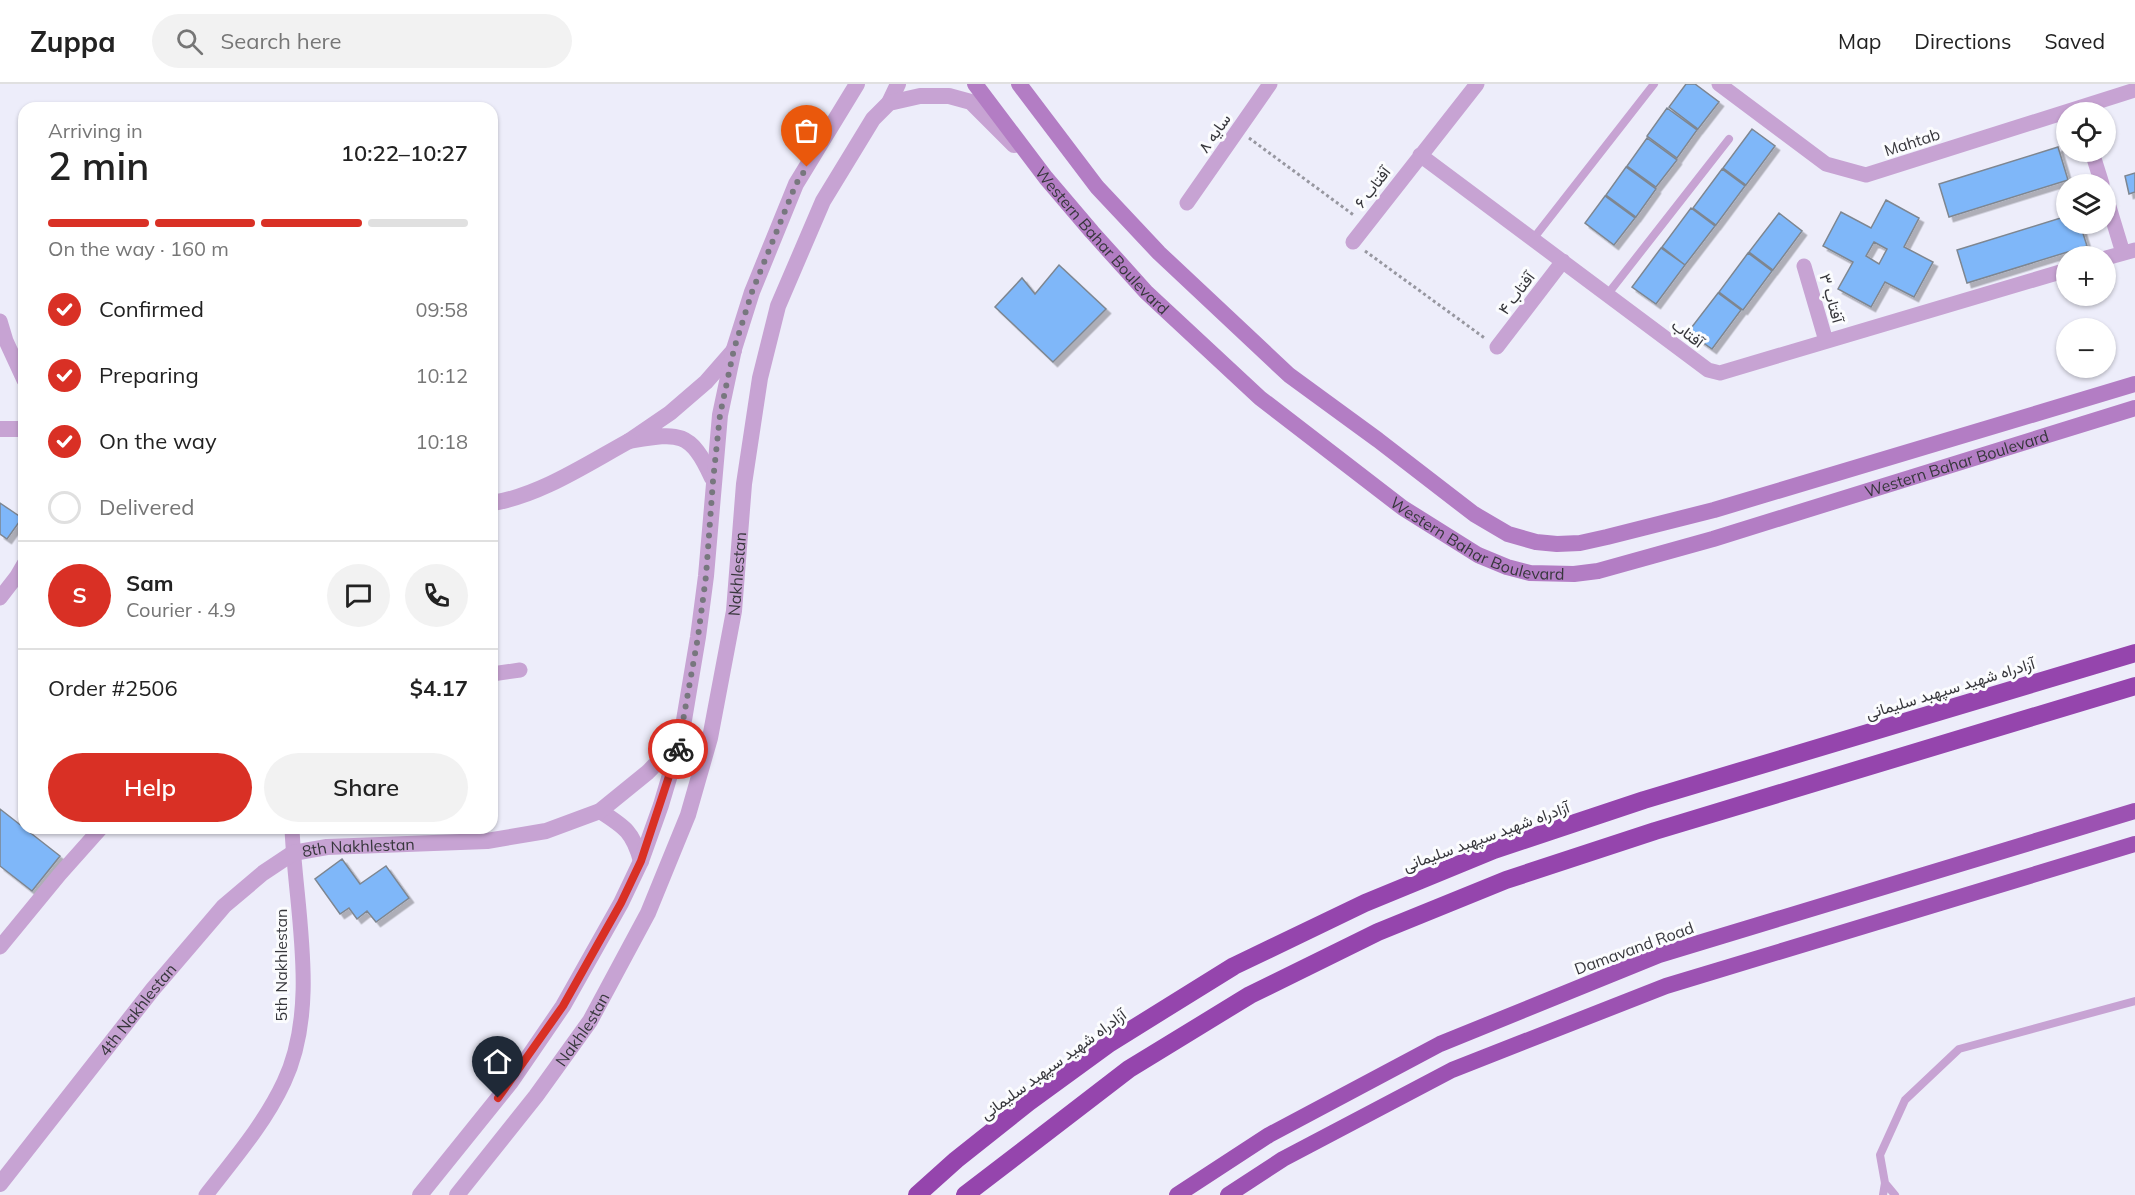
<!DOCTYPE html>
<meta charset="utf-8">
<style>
body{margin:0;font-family:Mulish,Vazirmatn,sans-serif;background:#f2f2f2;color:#222;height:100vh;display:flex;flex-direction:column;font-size:22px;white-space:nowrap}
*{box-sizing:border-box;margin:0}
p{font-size:20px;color:#767676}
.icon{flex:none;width:33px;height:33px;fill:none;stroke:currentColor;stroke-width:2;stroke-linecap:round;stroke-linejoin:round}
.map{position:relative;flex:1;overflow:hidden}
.sheet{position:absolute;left:18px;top:18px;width:480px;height:732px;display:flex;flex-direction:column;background:#fff;border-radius:18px;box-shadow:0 2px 4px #0004}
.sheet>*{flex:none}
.controls{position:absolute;left:2056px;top:18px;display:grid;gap:12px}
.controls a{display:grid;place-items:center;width:60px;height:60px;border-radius:50%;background:#fff;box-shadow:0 2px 4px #0004;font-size:30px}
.pin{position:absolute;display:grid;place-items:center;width:51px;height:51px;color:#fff;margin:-62px -26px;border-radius:50% 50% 50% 0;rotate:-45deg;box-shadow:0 0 6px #0007}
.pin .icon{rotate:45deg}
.courier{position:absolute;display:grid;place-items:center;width:60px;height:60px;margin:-30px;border:4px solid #d93025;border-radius:50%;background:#fff;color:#222;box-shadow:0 2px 8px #0007}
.head em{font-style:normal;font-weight:600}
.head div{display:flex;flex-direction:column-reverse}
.head{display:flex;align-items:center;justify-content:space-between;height:102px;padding:0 30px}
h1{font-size:39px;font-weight:600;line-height:45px}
.bar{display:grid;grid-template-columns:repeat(4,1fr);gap:9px 6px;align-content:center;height:72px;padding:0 30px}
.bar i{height:8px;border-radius:4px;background:#e0e0e0}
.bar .on{background:#d93025}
.bar p{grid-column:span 4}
.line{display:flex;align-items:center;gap:15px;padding:0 30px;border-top:2px solid #e0e0e0}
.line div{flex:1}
.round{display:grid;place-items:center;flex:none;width:63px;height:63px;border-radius:32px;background:#f2f2f2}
ol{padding:0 30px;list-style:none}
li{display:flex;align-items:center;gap:18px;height:66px}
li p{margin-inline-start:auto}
li .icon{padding:6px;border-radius:50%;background:#d93025;color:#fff;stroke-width:4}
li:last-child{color:#767676}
li i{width:33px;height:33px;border:3px solid #e0e0e0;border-radius:50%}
.action{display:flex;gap:12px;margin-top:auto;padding:12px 30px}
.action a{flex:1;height:69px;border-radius:36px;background:#d93025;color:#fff;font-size:24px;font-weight:600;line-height:69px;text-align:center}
.action a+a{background:#f2f2f2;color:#222}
header{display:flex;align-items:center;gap:36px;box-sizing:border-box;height:84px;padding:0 30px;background:#fff;border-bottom:2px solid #e0e0e0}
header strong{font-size:28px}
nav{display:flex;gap:33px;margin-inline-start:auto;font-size:21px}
.search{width:420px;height:54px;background:#f2f2f2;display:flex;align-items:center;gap:15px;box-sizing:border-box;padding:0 21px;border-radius:33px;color:#767676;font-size:22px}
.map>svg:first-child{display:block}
.building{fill:#7fb7f9;stroke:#7e8690;stroke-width:1.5;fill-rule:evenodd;filter:url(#shadow)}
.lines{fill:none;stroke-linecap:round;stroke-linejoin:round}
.path{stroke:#9797a0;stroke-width:3;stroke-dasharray:3 3;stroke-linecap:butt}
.service{stroke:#c7a3d3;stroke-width:8}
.minor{stroke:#c7a3d3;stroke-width:15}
.tertiary{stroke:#c7a3d3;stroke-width:16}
.secondary{stroke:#b37dc4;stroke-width:16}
.trunk{stroke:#9c52b2;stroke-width:16}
.motorway{stroke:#9545ad;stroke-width:18}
.done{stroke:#77777e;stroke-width:6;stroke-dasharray:0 10.8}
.route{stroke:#d93025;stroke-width:8}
.labels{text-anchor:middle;stroke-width:6;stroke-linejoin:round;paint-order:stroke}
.street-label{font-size:16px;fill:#37373c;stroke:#fbfcfe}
</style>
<header>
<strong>Zuppa</strong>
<div class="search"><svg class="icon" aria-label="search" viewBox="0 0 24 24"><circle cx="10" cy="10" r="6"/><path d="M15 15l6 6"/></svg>Search here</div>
<nav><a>Map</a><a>Directions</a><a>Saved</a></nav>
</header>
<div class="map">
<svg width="2135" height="1111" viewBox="0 0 2135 1111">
<defs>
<filter id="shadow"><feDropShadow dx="4.5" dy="4.5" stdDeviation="0" flood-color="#0004"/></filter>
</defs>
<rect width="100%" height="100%" fill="#ededfa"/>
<path class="building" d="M1686,0H1695L1719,18L1698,45L1669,23Z
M1667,24L1697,46L1677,74L1647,52Z
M1752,45L1775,62L1746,101L1723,84Z
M1647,54L1677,76L1656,103L1627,82Z
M2058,63L2068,96L1949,133L1939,100Z
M1626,83L1656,105L1636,133L1606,111Z
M1722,85L1745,102L1716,141L1693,124Z
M2135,89V108L2129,110L2125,92Z
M1605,112L1635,134L1614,161L1585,139Z
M1886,116L1919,134L1904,163L1933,178L1914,213L1885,198L1871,223L1838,205L1853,178L1823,162L1841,128L1871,144ZM1874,158L1887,165L1879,180L1866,172Z
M1691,124L1715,142L1685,181L1662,163Z
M1779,129L1802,147L1773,186L1749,168Z
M2067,132V140H2080L2087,162L1967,199L1957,166Z
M1661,164L1685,181L1656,220L1632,203Z
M1748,169L1772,187L1743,226L1719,208Z
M1059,181L1106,225L1053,278L995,223L1022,194L1035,210Z
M1718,209L1741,226L1712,265L1688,248Z
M0,419L22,434L7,455L0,450Z
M0,725L60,772L32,807L0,782Z
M342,775L360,800L386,782L409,814L376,838L367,827L357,835L349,824L340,830L315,795Z"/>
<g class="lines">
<path class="path" d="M1249,54L1355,132
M1365,167L1486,255"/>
<path class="service" d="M1533,155L1654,0
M1607,211L1729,55
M1885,1099L1895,1111
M1883,1111L1885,1099L1880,1071L1905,1016L1959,965L2135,917"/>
<path class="minor" d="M1719,0L1826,80L1866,91L2135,6
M2092,68L2102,100
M1420,71L1708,286L1720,289L2067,186
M2106,113L2123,169
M1187,119L1270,0
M1353,158L1477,0
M2106,174L2135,166
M1804,182L1826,257
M0,237L6,257L24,296
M1497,263L1563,177
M0,514L17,492L24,480
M492,590L520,586
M0,863L60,790L101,744
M206,1111C234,1075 265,1039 284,998C320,922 295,824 292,744"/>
<g class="tertiary">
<path d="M889,19L898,0"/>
<path d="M0,345H24"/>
<path d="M712,394C690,345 677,349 629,357L670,329L706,298L734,266"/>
<path d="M492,419C539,412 587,380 629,357"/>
<path d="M600,727C625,743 633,748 641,777"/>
<path id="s1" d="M0,1100L153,905L224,822L263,789L293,769L327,763L487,757L546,747L600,727L648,688L678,657"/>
<path d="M420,1111L511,998L563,922L621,819L641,777L661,721L681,654L698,553L706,492L720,331L734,265L752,208L796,100L857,0"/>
<path id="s2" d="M457,1111L536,1012L590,937L648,829L688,731L710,654L734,527L744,400L760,294L778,222L823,117L873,35L889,19L920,12H949L971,18L1014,61"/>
</g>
<g class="secondary">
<path id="s3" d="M975,0L1046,94L1092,148L1146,208L1260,314L1403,424L1478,471L1507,483L1530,489L1574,490L1598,487L1713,455L2135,324"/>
<path d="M1019,0L1097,103L1159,169L1289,291L1378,356L1474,430L1508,450L1536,458L1557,460L1580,459L1607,453L1714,426L2135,300"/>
</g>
<path class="trunk" d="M1177,1111L1269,1051L1440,960L1659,871L2135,727
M1228,1111L1283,1075L1452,986L1666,902L2135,760"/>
<path class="motorway" d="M917,1111L956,1076L1029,1018L1110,959L1234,882L1365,819L1494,766L1644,716L2135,569
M965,1111L1129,985L1250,911L1378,848L1506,796L1655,747L2135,602"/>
</g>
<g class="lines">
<path class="done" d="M678,665L698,553L706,492L713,397L720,331L734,265L752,208L796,100L807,83"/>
<path class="route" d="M498,1014L563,922L621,819L641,777L678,665"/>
</g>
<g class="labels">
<g class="street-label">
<text transform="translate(1214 49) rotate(-55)" y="6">سایه ۸</text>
<text transform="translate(1912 58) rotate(-18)" y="6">Mahtab</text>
<text transform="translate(1372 103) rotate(-52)" y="6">آفتاب ۶</text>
<text dy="6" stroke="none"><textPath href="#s3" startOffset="202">Western Bahar Boulevard</textPath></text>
<text transform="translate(1516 209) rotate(-53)" y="6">آفتاب ۴</text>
<text transform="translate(1832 214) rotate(74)" y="6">آفتاب ۳</text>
<text transform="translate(1688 249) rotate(37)" y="6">آفتاب</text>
<text dy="6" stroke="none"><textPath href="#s3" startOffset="1192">Western Bahar Boulevard</textPath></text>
<text dy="6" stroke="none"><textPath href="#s3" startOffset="688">Western Bahar Boulevard</textPath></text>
<text dy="6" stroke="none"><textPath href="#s2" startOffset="694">Nakhlestan</textPath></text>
<text transform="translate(1950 604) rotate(-17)" y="6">آزادراه شهید سپهبد سلیمانی</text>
<text transform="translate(1486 752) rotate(-20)" y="6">آزادراه شهید سپهبد سلیمانی</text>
<text dy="6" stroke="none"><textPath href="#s1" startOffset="510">8th Nakhlestan</textPath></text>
<text transform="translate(1634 864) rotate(-20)" y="6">Damavand Road</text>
<text transform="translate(281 881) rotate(-90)" y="6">5th Nakhlestan</text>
<text dy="6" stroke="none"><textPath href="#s1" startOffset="222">4th Nakhlestan</textPath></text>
<text dy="6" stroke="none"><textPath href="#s2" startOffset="208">Nakhlestan</textPath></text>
<text transform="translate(1053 980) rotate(-36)" y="6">آزادراه شهید سپهبد سلیمانی</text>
</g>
</g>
</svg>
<div class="controls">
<a><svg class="icon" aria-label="locate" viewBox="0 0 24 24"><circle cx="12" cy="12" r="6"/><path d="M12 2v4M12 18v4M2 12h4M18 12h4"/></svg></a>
<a><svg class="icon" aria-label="layers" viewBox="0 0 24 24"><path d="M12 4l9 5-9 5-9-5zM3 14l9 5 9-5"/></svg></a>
<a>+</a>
<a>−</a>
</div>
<div class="pin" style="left:807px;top:83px;background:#ea580c"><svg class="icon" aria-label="bag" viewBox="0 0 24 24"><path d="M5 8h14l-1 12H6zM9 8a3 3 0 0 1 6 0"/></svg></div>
<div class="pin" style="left:498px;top:1014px;background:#1f2937"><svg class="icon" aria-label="home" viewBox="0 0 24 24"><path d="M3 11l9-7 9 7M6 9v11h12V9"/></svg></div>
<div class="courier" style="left:678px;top:665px"><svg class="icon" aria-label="bike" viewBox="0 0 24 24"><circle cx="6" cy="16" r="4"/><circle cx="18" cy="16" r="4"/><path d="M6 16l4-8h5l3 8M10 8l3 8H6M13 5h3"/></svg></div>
<section class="sheet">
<div class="head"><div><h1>2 min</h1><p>Arriving in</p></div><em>10:22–10:27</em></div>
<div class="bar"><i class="on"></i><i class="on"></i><i class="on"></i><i></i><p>On the way · 160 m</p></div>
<ol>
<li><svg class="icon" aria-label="check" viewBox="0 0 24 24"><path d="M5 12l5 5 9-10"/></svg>Confirmed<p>09:58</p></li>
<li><svg class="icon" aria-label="check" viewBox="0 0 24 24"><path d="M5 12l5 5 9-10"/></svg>Preparing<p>10:12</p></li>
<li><svg class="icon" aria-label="check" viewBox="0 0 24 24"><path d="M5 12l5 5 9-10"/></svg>On the way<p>10:18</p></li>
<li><i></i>Delivered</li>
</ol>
<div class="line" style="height:108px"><b class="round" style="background:#d93025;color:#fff">S</b><div><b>Sam</b><p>Courier · 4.9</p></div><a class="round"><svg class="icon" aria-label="chat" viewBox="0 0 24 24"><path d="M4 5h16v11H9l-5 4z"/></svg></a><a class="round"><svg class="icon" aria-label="phone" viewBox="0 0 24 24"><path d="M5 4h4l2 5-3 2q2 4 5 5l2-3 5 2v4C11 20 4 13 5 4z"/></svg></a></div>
<div class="line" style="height:78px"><div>Order #2506</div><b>$4.17</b></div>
<div class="action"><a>Help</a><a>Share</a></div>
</section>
</div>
